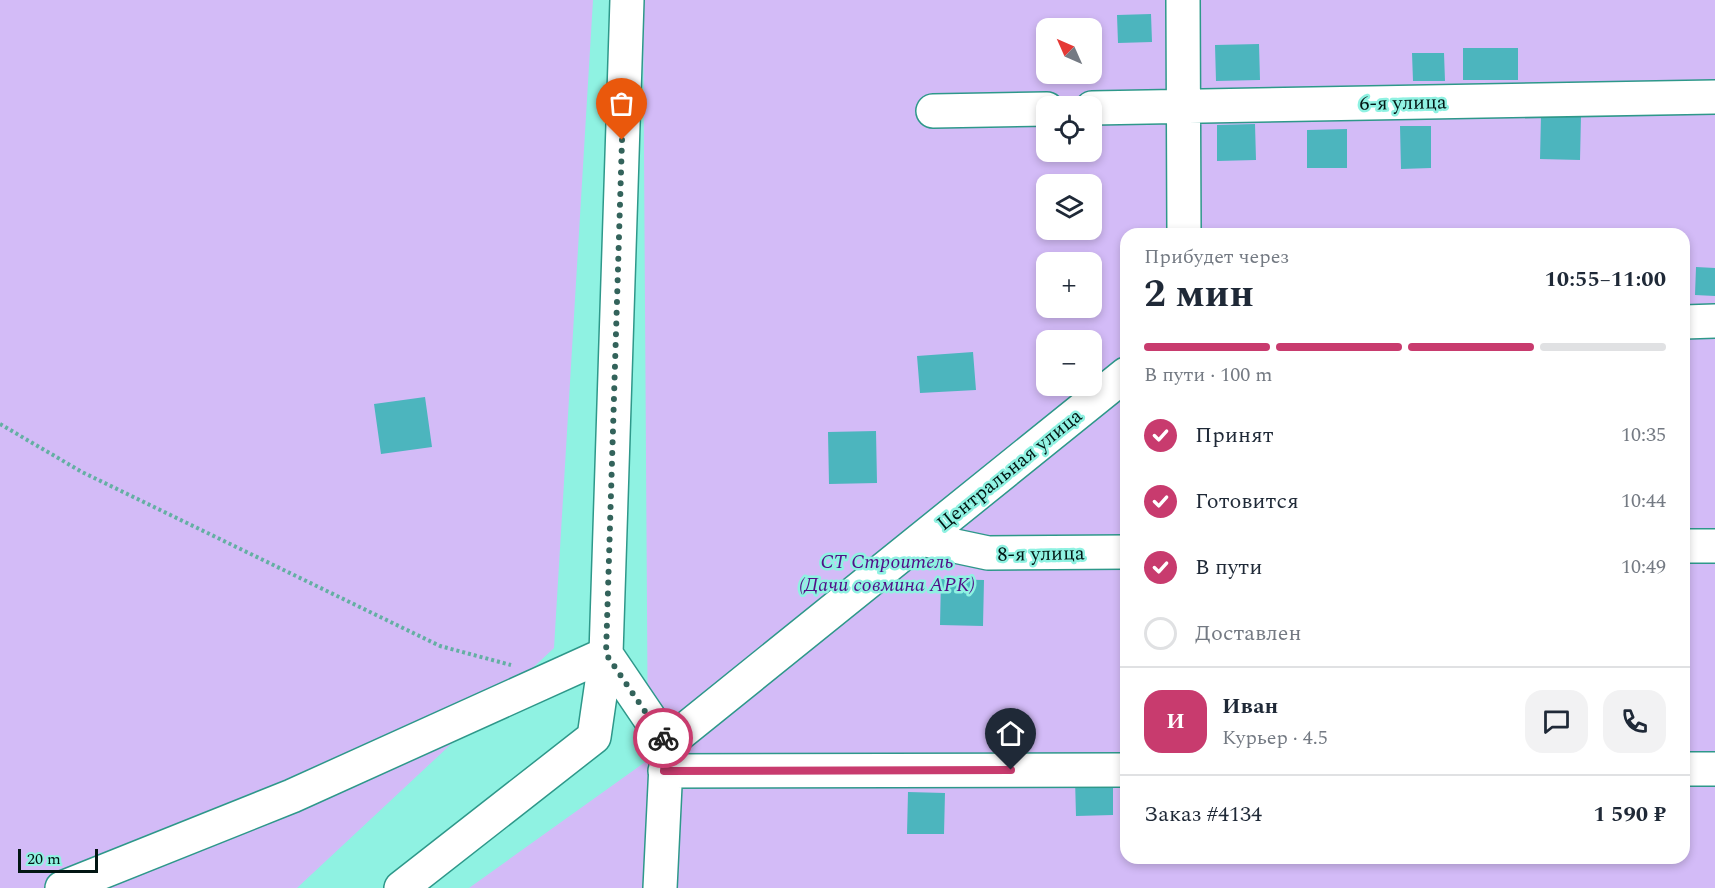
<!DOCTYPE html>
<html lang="ru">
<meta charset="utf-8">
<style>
body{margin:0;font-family:Spectral,serif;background:#f2f2f3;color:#1f2937;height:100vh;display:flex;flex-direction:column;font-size:22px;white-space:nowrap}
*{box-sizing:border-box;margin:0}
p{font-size:20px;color:#747a83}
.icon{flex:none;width:33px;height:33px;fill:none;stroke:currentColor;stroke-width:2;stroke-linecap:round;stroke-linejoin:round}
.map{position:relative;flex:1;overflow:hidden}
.side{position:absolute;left:1120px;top:228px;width:570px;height:636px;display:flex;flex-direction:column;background:#fff;border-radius:18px;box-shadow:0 3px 9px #0003}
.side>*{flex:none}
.needle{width:39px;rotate:315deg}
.fabs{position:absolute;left:1036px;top:18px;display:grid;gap:12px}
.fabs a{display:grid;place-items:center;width:66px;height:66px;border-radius:12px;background:#fff;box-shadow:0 3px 9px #0003;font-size:30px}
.scale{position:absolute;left:18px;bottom:15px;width:80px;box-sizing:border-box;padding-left:6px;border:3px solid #021613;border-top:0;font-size:16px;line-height:21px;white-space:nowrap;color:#021613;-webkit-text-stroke:4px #8ff2e2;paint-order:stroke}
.pin{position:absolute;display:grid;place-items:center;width:51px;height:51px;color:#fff;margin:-62px -26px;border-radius:50% 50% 50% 0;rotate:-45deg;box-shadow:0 0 6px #0007}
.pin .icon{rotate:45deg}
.courier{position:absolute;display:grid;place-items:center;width:60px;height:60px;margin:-30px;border:4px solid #c83b6e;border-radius:50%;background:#fff;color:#222;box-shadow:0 2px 8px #0007}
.overview em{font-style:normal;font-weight:700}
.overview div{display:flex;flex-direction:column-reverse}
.overview{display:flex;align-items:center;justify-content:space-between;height:102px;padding:0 24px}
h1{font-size:39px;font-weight:700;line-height:45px}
.bar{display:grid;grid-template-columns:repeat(4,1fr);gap:9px 6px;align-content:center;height:72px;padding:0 24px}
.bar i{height:8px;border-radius:4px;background:#e0e1e3}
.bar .current{background:#c83b6e}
.bar p{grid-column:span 4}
.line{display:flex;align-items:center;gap:15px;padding:0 24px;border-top:2px solid #e0e1e3}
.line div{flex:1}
.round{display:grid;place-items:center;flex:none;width:63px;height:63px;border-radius:18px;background:#f2f2f3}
ol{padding:0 24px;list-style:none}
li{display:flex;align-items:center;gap:18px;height:66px}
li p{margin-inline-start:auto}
li .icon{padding:6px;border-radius:50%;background:#c83b6e;color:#fff;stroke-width:4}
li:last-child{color:#747a83}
li i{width:33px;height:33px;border:3px solid #e0e1e3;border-radius:50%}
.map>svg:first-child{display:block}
.green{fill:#d3bbf7;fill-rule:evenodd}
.building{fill:#4cb5be}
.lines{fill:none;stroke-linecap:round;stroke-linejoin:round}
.minor-casing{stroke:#2e988a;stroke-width:36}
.path{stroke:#64afa3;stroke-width:4;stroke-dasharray:3 3;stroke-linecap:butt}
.minor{stroke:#fff;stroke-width:33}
.done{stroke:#33635b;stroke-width:6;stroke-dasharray:0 10.8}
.route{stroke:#c83b6e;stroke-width:8}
.labels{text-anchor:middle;stroke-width:5;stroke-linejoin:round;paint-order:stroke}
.street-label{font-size:20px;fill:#021613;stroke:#8ff2e2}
.park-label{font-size:20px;font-style:italic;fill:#520e87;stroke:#8ff2e2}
</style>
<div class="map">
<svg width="1715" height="888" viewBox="0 0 1715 888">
<rect width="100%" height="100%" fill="#8ff2e2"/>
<path class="green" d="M0,0H593L554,648L297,888H0Z
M643,0H1715V888H469L648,760ZM1047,28H1092V74H1047ZM1047,106H1092V152H1047ZM1047,184H1092V230H1047ZM1126,234H1684V858H1126ZM1047,262H1092V308H1047ZM1047,340H1092V386H1047Z"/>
<path class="building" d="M1151,14L1152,42L1118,43L1117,15Z
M1259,44L1260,80L1216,81L1215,45Z
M1463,48H1518V80H1463Z
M1412,53H1444L1445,81H1413Z
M1541,115L1581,116L1580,160L1540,159Z
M1255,124L1256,160L1217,161V125Z
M1400,126H1431V168L1401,169Z
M1347,129V168H1307V130Z
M1696,267L1715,268V296L1695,295Z
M973,352L976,390L920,393L917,356Z
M425,397L432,447L381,454L374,404Z
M876,431L877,483L829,484L828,432Z
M941,579L984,580L983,626L940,625Z
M1113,778V815L1076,816L1075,779Z
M908,792L945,793L944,834H907Z"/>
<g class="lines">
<g class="minor-casing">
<path id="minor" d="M1183,0L1184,234
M1092,108L1715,97
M933,111L1047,109
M1684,322L1715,321
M922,539L988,553L1126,552
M1684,546H1715
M606,654L667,744L660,888
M667,744L1126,374
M1684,769H1715
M665,771L1126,770
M62,888L292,796L606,654
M401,888L594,737L606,654L627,0"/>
</g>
<path class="path" d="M0,424L82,472L440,646L511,665"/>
<use href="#minor" class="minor"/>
</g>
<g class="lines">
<path class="done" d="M622,140L606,654L663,738"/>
<path class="route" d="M663,738L667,744L664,771L1011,770"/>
</g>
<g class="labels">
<g class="street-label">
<text transform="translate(1403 102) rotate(-1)" y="7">6-я улица</text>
<text transform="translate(1009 469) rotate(-39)" y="7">Центральная улица</text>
<text transform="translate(1041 553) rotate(-1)" y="7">8-я улица</text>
</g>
<g class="park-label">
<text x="887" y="568">СТ Строитель<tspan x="887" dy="23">(Дачи совмина АРК)</tspan></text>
</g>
</g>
</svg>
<div class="fabs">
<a><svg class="needle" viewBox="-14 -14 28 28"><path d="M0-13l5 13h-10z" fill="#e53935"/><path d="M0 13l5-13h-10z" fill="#747a83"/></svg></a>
<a><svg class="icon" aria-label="locate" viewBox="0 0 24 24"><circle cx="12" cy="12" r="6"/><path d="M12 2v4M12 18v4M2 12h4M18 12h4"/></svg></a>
<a><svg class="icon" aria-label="layers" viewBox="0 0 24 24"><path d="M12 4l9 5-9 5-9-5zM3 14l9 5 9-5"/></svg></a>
<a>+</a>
<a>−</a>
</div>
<div class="scale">20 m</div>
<div class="pin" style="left:622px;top:140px;background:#ea580c"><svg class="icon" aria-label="bag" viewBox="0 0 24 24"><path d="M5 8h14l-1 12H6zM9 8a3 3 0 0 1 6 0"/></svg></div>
<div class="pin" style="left:1011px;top:770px;background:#1f2937"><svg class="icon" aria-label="home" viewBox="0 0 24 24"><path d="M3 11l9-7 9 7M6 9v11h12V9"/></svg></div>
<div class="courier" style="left:663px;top:738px"><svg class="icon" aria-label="bike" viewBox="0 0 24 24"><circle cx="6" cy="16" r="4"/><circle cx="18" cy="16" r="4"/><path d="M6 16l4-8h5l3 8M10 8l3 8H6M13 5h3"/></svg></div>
<section class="side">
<div class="overview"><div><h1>2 мин</h1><p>Прибудет через</p></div><em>10:55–11:00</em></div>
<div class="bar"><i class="current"></i><i class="current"></i><i class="current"></i><i></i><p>В пути · 100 m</p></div>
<ol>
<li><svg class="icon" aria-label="check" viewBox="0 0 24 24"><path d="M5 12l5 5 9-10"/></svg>Принят<p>10:35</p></li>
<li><svg class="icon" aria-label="check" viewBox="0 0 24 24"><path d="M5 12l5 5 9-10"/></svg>Готовится<p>10:44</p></li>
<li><svg class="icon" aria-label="check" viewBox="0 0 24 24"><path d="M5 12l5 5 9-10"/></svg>В пути<p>10:49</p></li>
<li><i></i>Доставлен</li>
</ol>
<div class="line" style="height:108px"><b class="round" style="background:#c83b6e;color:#fff">И</b><div><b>Иван</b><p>Курьер · 4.5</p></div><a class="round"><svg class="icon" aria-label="chat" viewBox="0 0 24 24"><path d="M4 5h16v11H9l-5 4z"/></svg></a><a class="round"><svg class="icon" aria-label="phone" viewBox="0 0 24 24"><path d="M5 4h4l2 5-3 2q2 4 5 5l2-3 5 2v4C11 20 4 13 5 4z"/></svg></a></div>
<div class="line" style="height:78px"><div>Заказ #4134</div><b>1 590 ₽</b></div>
</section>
</div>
